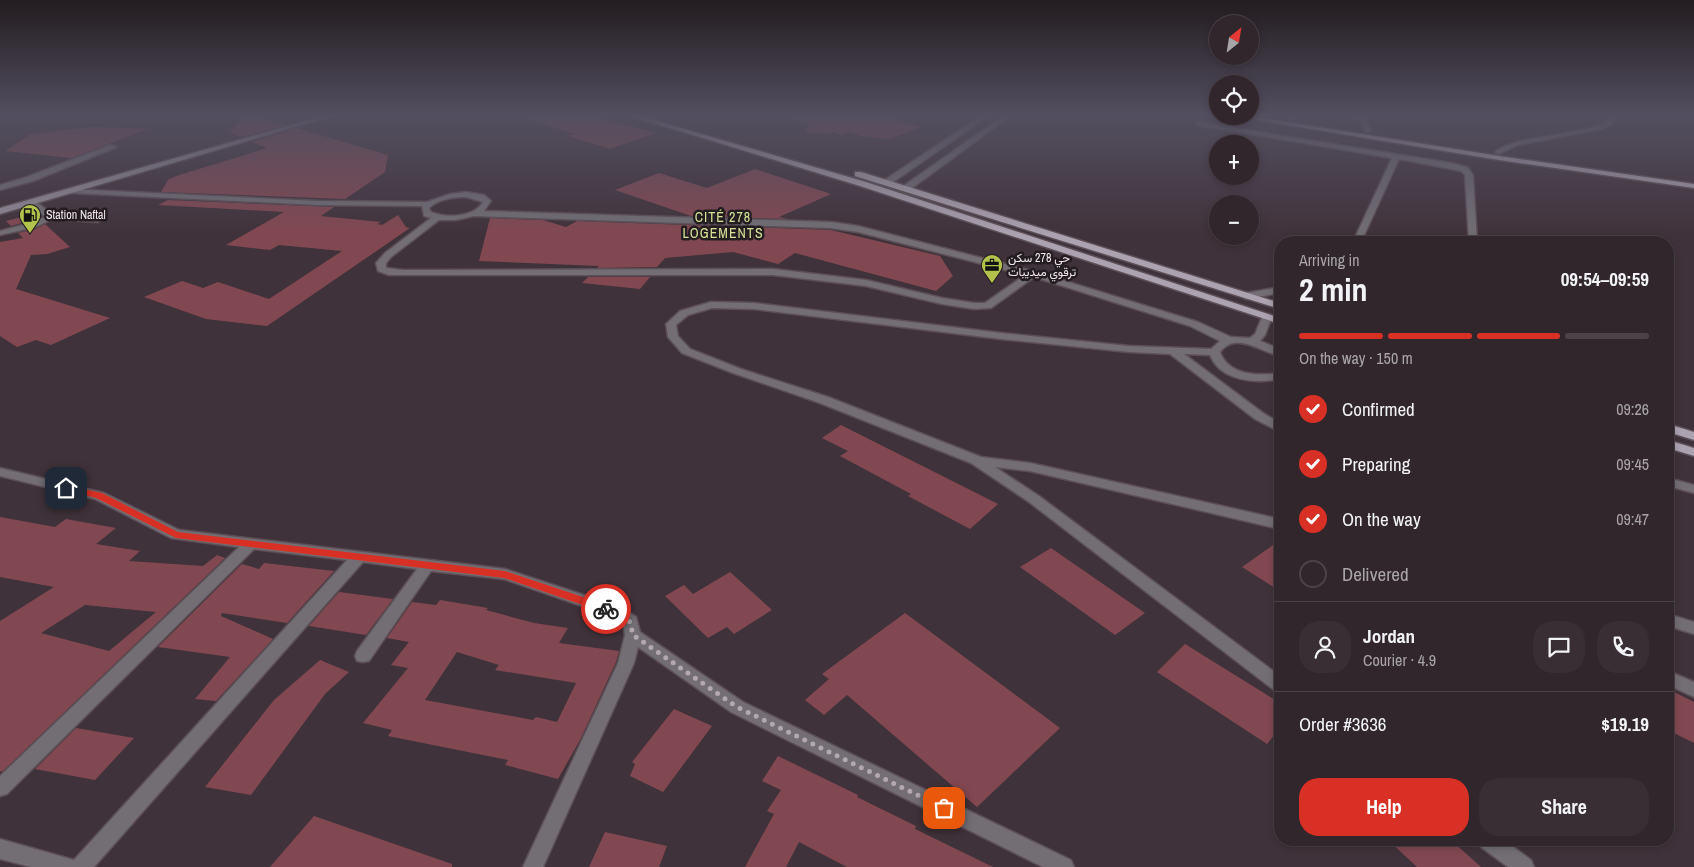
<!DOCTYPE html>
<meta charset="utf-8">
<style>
body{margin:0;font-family:"Archivo Narrow",Vazirmatn,sans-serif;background:#382e34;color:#f1f3f6;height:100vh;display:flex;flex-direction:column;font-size:19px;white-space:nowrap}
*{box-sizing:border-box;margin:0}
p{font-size:16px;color:#a8a5a9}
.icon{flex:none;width:28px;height:28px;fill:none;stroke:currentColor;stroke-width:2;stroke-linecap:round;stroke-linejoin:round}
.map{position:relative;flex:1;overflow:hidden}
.side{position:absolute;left:1274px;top:236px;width:400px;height:610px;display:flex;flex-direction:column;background:#30262c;border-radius:20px;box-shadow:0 2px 8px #0003,0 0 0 1px #4b4348}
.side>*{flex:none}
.needle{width:32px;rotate:30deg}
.tools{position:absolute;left:1209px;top:15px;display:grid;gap:10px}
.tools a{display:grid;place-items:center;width:50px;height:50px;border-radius:50%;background:#30262c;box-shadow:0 2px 8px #0003,0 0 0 1px #4b4348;font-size:25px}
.pin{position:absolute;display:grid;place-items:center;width:42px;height:42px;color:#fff;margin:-21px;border-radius:10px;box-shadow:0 2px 8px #0006}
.courier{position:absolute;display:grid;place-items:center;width:50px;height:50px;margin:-25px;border:4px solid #d93025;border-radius:50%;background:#fff;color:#222;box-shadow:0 1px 6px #0007}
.headline em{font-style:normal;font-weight:800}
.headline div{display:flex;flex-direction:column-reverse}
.headline{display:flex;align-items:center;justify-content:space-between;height:85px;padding:0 25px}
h1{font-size:32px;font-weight:800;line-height:38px}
.bar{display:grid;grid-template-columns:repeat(4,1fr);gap:8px 5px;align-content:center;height:60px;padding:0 25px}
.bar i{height:6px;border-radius:4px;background:#4b4348}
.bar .selected{background:#d93025}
.bar p{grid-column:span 4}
.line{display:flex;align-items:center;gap:12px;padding:0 25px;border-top:1px solid #4b4348}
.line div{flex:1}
.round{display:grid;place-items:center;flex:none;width:52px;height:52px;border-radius:20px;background:#382e34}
ol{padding:0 25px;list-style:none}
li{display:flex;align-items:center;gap:15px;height:55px}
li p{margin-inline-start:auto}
li .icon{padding:5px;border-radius:50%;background:#d93025;color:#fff;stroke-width:4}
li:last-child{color:#a8a5a9}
li i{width:28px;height:28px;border:2px solid #4b4348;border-radius:50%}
.action{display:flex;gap:10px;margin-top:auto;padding:10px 25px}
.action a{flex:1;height:58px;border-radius:20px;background:#d93025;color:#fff;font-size:20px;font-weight:800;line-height:58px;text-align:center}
.action a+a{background:#382e34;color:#f1f3f6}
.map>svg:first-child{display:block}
.building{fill:#824852;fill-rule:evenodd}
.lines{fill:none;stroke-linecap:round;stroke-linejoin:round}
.service-casing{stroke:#5c4f56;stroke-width:3}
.minor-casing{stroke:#5c4f56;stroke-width:3}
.secondary-casing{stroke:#5c4f56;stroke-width:3}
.primary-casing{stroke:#5c4f56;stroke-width:3}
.service{fill:#726e74;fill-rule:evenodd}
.minor{fill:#726e74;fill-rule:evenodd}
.secondary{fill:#938c96;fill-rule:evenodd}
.primary{fill:#aca3b0;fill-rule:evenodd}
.route{fill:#d93025}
.done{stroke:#b2a8ae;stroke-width:5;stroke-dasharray:0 9}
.labels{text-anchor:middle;stroke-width:5;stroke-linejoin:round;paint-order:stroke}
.far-poi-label{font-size:12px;fill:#f0e7ec;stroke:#231c20;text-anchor:start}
.far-neighbourhood-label{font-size:14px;letter-spacing:1px;fill:#d5e295;stroke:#231c20}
</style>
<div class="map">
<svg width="1694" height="867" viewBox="0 0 1694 867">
<rect width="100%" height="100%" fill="#40323a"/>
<path class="building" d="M245,114H246L285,125L242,137L230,132Z
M525,114H586L656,133L610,149L568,136L574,134L525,118Z
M789,114H893V117L890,118L921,127L889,139L862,136L849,132L841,135L833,132L828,134L804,132L810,125L788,118Z
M94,127L147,129L72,158L5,151L31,134Z
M297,128L388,155L385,172L345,199L161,192L168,180L176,176L267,148L252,142Z
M755,169L831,194L779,217L788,219L691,216L615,190L659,173L707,188Z
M168,200L334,207L321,216L381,222L377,224L382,225L398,215L406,227L410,228L267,326L206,319L144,297L182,281L203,288L218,282L269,299L342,251L279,245L270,250L226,245L284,212L158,205Z
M34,214L38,218L11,226L6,221Z
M490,218L543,220L566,227L577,221L831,230L940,256L953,276L936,291L795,253L778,264L733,252L665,258L657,267L597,268L599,266L479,261Z
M45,224L70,247L47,254L31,255L16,289L110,318L51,345L36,340L17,347L0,336V242L23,238L18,233L36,229Z
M588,277H650L640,289L582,283Z
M841,425L998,504L970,529L908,496L911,494L840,456L848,451L822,438Z
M0,517L55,527L66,519L116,528L96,544L140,551L129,561L203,566L217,555L225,558L2,772L0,771V621L54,587L0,577ZM85,605L156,612L109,651L41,633Z
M1280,540V591L1242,567Z
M1051,548L1145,613L1115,635L1020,567Z
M264,563L334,571L287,623L222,613L221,616L273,639L216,701L195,699L230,657L158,647L242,564L259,569Z
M730,572L772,610L734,634L727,627L708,638L665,596L684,585L693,594Z
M339,592L393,599L366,635L309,626Z
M440,600L488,608L486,610L534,623L568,628L559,643L619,651L616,662L580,740L558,779L505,765L508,760L388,736L392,730L363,723L408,668L391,665L409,642L387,638L412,602L436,605ZM457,652L499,665L495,670L576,683L557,722L536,717L533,720L425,700Z
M905,613L1060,728L977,807L847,695L824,715L805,700L829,679L822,674Z
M1185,644L1280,703V728L1267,744L1157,672Z
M320,660L349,672L325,694L251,795L205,787L274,700Z
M1668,689L1694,702V743L1668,730Z
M674,709L712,726L663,792L630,776L635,764L632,762Z
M76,728L134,738L95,780L35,769Z
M778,756L858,795L857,797L916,826L915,829L993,867H847L799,842L786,867H745L774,814L767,811L781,790L762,781Z
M314,816L452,864V867H270Z
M605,832L667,846L659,867H589Z
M1388,840H1451L1481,867H1417Z"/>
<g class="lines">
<g class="service-casing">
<path id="service" d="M968,114H980L987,116L984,118Z
M1292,114H1298L1291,120H1287V118Z
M1343,114H1350L1366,120L1371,131L1366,132L1361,122Z
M28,200H34L53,215L98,218L102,220L98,222L52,219L36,227L0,235V231L30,223L46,217L28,204Z"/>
</g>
<g class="minor-casing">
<path id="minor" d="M984,114H991L889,185H883V181Z
M1006,114H1013L908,191H902V187Z
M1612,114H1618L1613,124L1602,129L1518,145L1499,154L1495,152C1519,132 1604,137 1612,114Z
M1198,122L1451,163L1467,167L1473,175L1477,242H1469L1465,175L1461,171L1399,159L1361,242H1353L1392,158L1196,125L1195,124Z
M110,145L117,147L33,181L0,190V185L27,177Z
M69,189L319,201L427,202L450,194L466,192L484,195L491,201L484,211L831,222L858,226L1036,272L1198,322L1231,337L1250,338L1255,334L1263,315H1271L1272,317L1265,335L1260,341L1280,349V356C1261,352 1236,331 1220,352C1229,376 1258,376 1280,373V379C1256,384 1220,381 1210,355L1184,354L1263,413L1280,423V432L1255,419L1170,354L1129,352L1001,339L754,309L712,308L688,315L676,325L678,336L690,349L741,369L828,397L981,457L1030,463L1280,519V529L1030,471L995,467L1039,496L1280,676V692L1274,690L1029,502L971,463L820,403L733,373L682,353L668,337L666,324L680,311L711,302L754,303L1001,333L1129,346L1211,349L1220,341L1190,326L1034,277L991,308L974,309L942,304L866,286L773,275H389L378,271L376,263L385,253L431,218L424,216L422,206L319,205L72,193H69ZM466,197L483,202C474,218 445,218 431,212L429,208C438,199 454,197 466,197ZM474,216L831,228L858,232L1025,275L985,303H974L942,298L866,280L773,269L403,270L386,268V263L391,257L439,220H456Z
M1280,287V293L1246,299L1241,296L1246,293Z
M0,468L104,493L179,530L505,569L623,608L636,617L640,632L743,702L1071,860L1074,867H1043L731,712L638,647L634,663L543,867H523L618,663L625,635L623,624L611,616L504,579L431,571L369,661L363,662L357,661L355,656L357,651L417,569L363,562L94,867H31L0,859V839L74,860L347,560L254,549L7,794L0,796V776L239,547L171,538L95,499L0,476Z
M1668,478L1694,485V493L1668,486Z
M1668,614L1694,622V634L1668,626Z
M1668,671L1694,682V697L1668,685Z
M1478,840H1504L1531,860L1534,867H1508L1481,847Z"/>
</g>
<g class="secondary-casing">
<path id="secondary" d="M330,114H339L0,214V208Z"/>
</g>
<g class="primary-casing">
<path id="primary" d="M624,114H633L866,182L1280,318V324L860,186Z
M1232,116H1249L1499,156L1694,184V188L1499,160Z
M855,172H861L1280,303V309L855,176Z
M1668,424L1694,432V440L1668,432Z
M1668,440L1694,448V456L1668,448Z"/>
</g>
<use href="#service" class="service"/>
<use href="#minor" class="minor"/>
<use href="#secondary" class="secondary"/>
<use href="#primary" class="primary"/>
</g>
<linearGradient id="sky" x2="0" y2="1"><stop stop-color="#231c20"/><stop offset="0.49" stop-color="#534f60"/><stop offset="1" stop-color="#534f60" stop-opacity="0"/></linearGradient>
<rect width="1694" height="235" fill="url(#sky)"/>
<path class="route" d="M66,485L102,493L178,532L505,571L610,606L611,609L606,613L504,578L176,538L96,498L63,490V486Z"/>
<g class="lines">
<path class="done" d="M606,609L617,612L630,622L633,635L737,707L944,808"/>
</g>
<defs>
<g id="fuel-pin" transform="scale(1.125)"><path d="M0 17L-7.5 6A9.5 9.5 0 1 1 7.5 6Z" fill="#b2c34c" stroke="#231c20"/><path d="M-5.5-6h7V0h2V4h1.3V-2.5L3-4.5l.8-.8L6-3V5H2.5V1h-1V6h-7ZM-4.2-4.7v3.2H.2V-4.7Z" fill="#111"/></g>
<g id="office-pin" transform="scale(1.125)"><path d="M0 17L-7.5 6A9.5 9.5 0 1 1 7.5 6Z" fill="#b2c34c" stroke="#231c20"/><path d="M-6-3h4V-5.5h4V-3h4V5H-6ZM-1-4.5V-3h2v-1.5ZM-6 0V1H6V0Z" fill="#111"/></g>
</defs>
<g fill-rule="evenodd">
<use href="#fuel-pin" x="30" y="215"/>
<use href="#office-pin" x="992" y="265"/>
</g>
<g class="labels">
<g class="far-poi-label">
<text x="46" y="219">Station Naftal</text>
<text x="1008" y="262">حي 278 سكن<tspan x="1008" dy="14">ترقوي ميديبات</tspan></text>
</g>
<g class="far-neighbourhood-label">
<text x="723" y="222">CITÉ 278<tspan x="723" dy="16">LOGEMENTS</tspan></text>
</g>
</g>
</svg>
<div class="tools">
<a><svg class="needle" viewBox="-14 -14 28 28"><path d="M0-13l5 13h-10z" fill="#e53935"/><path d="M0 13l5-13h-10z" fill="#a8a5a9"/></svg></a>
<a><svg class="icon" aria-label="locate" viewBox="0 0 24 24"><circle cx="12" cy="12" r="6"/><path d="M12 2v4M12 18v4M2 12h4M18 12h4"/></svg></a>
<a>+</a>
<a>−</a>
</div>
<div class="pin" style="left:944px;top:808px;background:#ea580c"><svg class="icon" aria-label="bag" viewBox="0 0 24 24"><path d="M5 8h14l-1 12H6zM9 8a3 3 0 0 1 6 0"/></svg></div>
<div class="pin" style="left:66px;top:488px;background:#1f2937"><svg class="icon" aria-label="home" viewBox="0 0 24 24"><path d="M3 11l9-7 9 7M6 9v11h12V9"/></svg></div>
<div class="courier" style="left:606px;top:609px"><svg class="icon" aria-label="bike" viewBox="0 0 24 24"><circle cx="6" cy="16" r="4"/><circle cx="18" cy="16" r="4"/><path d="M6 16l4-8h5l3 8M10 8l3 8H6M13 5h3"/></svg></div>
<section class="side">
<div class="headline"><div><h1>2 min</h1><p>Arriving in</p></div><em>09:54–09:59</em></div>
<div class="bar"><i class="selected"></i><i class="selected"></i><i class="selected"></i><i></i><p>On the way · 150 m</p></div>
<ol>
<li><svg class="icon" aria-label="check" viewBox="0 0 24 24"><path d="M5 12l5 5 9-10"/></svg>Confirmed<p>09:26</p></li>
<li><svg class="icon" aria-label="check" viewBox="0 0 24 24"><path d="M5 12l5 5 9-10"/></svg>Preparing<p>09:45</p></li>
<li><svg class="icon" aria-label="check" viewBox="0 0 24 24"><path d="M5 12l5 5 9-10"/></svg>On the way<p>09:47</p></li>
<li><i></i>Delivered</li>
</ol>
<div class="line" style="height:90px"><a class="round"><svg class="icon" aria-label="person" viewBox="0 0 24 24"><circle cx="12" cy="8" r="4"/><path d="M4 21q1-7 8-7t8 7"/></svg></a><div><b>Jordan</b><p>Courier · 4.9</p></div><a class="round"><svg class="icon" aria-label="chat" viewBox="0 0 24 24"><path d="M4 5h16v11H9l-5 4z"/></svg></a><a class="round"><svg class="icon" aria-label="phone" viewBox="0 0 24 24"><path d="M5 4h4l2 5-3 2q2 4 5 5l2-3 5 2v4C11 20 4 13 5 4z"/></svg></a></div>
<div class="line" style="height:65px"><div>Order #3636</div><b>$19.19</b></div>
<div class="action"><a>Help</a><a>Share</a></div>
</section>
</div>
